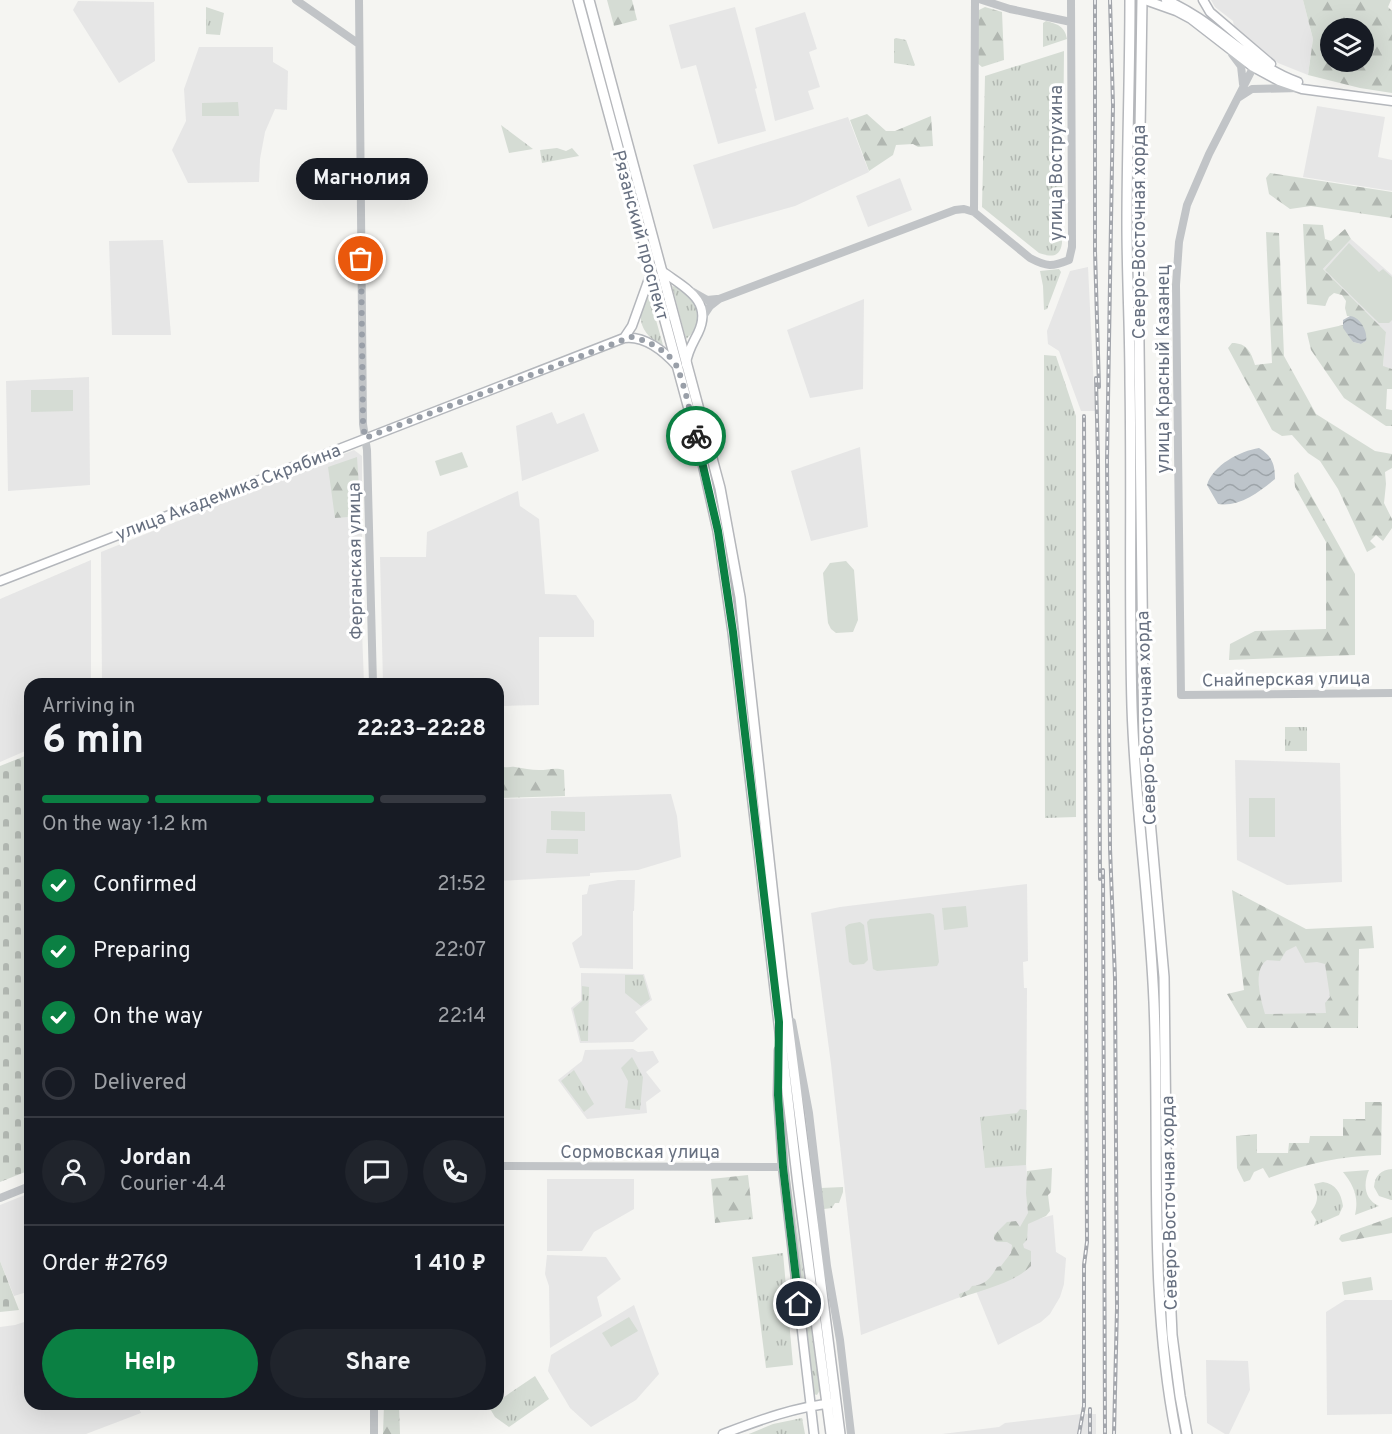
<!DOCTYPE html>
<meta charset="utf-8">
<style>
body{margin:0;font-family:Overpass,sans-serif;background:#20242c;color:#f1f3f6;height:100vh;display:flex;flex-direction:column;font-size:22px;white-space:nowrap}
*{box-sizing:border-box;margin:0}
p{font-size:20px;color:#9ea1a6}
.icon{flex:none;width:33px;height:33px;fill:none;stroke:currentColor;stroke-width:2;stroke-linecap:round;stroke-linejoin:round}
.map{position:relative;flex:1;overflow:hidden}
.panel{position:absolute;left:24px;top:678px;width:480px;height:732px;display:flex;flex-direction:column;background:#171b24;border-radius:18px;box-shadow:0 6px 24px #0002}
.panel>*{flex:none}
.fabs{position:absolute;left:1320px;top:18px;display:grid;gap:12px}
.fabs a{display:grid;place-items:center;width:54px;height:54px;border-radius:50%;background:#171b24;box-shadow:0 6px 24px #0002;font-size:30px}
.pin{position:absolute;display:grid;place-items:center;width:51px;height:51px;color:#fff;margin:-26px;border:3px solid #fff;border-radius:50%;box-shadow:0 2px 6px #0007}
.courier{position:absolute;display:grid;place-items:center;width:60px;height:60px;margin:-30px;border:4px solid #0b8043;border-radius:50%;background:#fff;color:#222;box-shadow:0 2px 8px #0007}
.bubble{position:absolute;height:42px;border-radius:21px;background:#171b24;box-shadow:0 6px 24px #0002;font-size:20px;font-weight:700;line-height:42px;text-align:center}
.summary em{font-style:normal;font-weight:700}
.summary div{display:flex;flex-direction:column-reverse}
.summary{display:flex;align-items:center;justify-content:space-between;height:102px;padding:0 18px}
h1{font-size:39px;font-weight:700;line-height:45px}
.bar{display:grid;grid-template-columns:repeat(4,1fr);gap:9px 6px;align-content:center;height:72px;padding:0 18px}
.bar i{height:8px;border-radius:4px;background:#363941}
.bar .current{background:#0b8043}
.bar p{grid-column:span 4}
.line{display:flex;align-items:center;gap:15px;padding:0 18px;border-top:2px solid #363941}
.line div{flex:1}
.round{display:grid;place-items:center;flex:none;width:63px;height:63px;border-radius:32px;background:#20242c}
ol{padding:0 18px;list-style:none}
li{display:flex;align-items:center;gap:18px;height:66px}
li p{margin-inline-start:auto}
li .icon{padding:6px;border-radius:50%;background:#0b8043;color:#fff;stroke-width:4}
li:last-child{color:#9ea1a6}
li i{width:33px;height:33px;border:3px solid #363941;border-radius:50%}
.action{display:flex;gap:12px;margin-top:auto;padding:12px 18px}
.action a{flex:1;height:69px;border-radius:36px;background:#0b8043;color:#fff;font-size:24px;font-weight:700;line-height:69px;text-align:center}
.action a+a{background:#20242c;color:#f1f3f6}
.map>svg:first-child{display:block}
.built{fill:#e6e6e6}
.grass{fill:url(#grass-tufts)}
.forest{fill:url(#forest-firs);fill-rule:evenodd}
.cemetery{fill:url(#cemetery-stones)}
.garden{fill:#d5dcd4}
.water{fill:url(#water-waves)}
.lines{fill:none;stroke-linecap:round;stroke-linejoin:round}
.secondary-casing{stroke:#b4b7bc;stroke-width:11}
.primary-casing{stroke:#b5b7bb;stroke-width:12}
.tertiary{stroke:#c1c4c7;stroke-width:8}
.secondary{stroke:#fff;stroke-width:8}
.primary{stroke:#fff;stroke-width:9}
.rail-casing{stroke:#a3a6ac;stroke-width:4}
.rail{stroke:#fff;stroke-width:1.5;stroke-dasharray:4.5;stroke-linecap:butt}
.done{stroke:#999fa8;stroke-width:6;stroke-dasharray:0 10.8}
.route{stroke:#0b8043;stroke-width:8}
.labels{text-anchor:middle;stroke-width:6;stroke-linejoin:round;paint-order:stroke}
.street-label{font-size:18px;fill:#677080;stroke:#fff}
</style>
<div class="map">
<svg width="1392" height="1434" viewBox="0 0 1392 1434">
<defs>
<pattern id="grass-tufts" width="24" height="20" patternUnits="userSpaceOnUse" patternTransform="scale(1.5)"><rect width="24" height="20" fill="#d5dcd4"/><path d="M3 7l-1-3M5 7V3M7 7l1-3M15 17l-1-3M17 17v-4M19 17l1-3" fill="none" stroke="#b1b7b1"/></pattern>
<pattern id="forest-firs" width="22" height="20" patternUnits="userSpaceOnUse" patternTransform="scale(1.5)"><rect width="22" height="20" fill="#d5dcd4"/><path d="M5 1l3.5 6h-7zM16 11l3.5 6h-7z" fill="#b1b7b1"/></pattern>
<pattern id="cemetery-stones" width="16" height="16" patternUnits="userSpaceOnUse" patternTransform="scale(1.5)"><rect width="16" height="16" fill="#d5dcd4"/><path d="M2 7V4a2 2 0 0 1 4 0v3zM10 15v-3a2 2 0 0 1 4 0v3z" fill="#b1b7b1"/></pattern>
<pattern id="water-waves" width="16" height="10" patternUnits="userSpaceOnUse" patternTransform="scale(1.5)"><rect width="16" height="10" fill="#bdc4ca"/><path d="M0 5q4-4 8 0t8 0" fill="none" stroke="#9da4a9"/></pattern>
</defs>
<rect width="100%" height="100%" fill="#f5f5f2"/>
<path class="built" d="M1211,0H1303L1313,39L1308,75L1278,63L1234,26L1233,21L1215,7Z
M78,1L154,2L155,61L119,83L73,10Z
M735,7L757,88L755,89L766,131L718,144L696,65L681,69L669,25Z
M805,12L817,49L809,52L820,87L808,91L814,109L775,121L755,28Z
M199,47H273V62L288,71L287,110L275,109L265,132L260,159L259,182L188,183L172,150L186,121L184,89Z
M1317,106L1385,117L1378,157L1392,160V191L1303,177Z
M848,117L869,172L795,206L713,229L693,165Z
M900,178L912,210L868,227L856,196Z
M1351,239L1392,275V369L1383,367L1386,332L1323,269Z
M163,240L171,335H112L109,241Z
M1088,267L1095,411H1081L1059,351L1048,344L1047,331L1070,271Z
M864,299L863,389L810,398L787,330Z
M89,377L90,485L8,491L6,381Z
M552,412L557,424L584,413L599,451L522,481L516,426Z
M860,447L868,527L811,541L791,471Z
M354,450L362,456V630L364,684H102L101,552Z
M518,491L520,506L539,519L545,594L576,595L594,621V637H539V705L498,706V684H383L380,557H426L427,532Z
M91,560V684H30V749L0,762V599Z
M1235,760L1340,763L1342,882L1287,885L1237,860Z
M671,794L677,816L681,857L638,870L590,873V876L498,881V799Z
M618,880H635L634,911H633V969L580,968L572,943L582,935V895L587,894L589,885Z
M1027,884L1028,961L1023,962L1024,988H1027L1026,1163L1030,1221L1053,1215L1056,1252L1066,1258L1064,1284L1060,1297L1050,1314L1041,1322L998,1345L976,1291L861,1335L831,1064L811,913L840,907Z
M1332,945L1335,1022L1260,1024L1257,947Z
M581,973L644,974L652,1000L635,1012L648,1029L633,1042L580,1043L571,1008L581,1000Z
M633,1049L638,1052L653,1051L659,1062L646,1072L661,1091L646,1102L647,1113L587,1119L558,1080L582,1061L585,1050Z
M547,1179H634V1209L594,1232L582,1251H547Z
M30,1193V1291L14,1296L0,1261V1205Z
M547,1255L606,1257L621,1279L597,1297L602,1316L550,1348L549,1286L545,1274Z
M1345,1300H1392V1414L1327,1415L1326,1312Z
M634,1305L659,1374L636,1400L591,1427L570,1408L548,1371L551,1355Z
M30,1320V1404H137L141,1413L86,1434H0V1327L15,1325Z
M1206,1360L1248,1361L1250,1390L1229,1434H1225L1207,1423Z
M1081,1414H1096V1434H942L999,1427L1005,1423Z"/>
<path class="grass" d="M206,7L224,13L220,35L206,34Z
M1046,21C1057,24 1065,26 1067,39L1043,47V23Z
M896,38L906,40L915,65L914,66L894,63V39Z
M1064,51L1062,243C1060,258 1051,257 1039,253L982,207L985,76Z
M501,125L533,149L509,153Z
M557,148L566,151L572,148L579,156L542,163L540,150Z
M1059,269L1061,272L1047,309L1044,310L1043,286L1040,271Z
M672,286C698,291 707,322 686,339Z
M649,295L663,345C640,336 634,314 649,295Z
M1044,355L1056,356L1076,416V817L1045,818Z
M1285,727H1307V751H1285Z
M625,975H643L650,999L641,1006L625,993Z
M582,986L589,987L588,1041H581L573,1009L582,1001Z
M632,1057L643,1077L640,1110L625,1108L628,1081L621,1068Z
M574,1070L594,1104L584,1112L561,1081Z
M1020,1109L1027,1110L1026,1165L985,1168L980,1117L1017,1113Z
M786,1150L820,1390L817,1395L813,1394Z
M1392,1169V1200H1391L1379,1196L1374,1187C1375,1175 1381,1170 1392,1169Z
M1369,1170C1363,1184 1364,1199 1379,1206L1355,1215C1359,1197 1354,1186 1343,1172Z
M1323,1182C1336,1184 1341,1193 1343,1206L1339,1215L1314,1226L1316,1220L1311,1212C1319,1201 1318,1196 1314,1184Z
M843,1187V1192L839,1203H835L832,1208L824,1209L821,1188Z
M783,1253L793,1365L766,1368L752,1257Z
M535,1376L549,1399L509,1427L495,1417L489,1407L498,1404V1401Z
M802,1418L805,1434H749L773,1424Z"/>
<path class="forest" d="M607,0H632L637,20L614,26Z
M1303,0H1391L1388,7L1392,11V93L1360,88L1308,75L1313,39ZM1330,28H1364V62H1330Z
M985,7L1002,12L1004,60L982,67L976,62L977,11Z
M867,114L886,131H895L931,116L933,146L918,147L913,144L896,145L893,155L869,171L850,120Z
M1270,173L1392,192V218L1311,206L1290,209L1269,194L1266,178Z
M1303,224L1323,225L1325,239L1331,241L1345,229L1351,239L1323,269L1386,332L1383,366L1392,369V389H1387L1386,409L1392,410V426H1386L1344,398L1311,350L1307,333L1343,325L1353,342L1361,344L1366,341L1350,316H1347L1345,308L1346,301L1342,295L1334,293L1329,297L1325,306L1307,304Z
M1266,232L1279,233L1284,356L1316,414L1375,451L1392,454V468L1385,472L1386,484L1384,503L1392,519V528L1383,541L1376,535L1370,541L1376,547L1367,552L1338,489L1320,461L1308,453L1292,435L1282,436L1272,430L1228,348L1232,343C1247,343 1251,352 1255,365L1272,363Z
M357,457L361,516L335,518L328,467Z
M1298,472L1355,574V655L1229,660L1230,644L1255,631L1326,629V542L1295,487L1294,475Z
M501,766C507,769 509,766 515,767C523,768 531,770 539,770C548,770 555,767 564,770L565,796L498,798V781L501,780L498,767Z
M1232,890L1306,929L1372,926L1374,948L1359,949L1358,1028H1247L1227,994L1244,990ZM1296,946L1305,963L1317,962L1325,964L1330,997L1325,1003L1326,1013L1265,1014C1261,1000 1252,970 1267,960L1280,961L1286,951Z
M1365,1102H1382L1381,1155C1340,1156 1308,1163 1269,1178L1263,1168L1254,1172L1250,1180L1244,1182L1237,1168L1236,1136L1257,1134V1153H1288L1289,1143H1309L1310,1136H1343V1119H1365Z
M1052,1168L1051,1192L1048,1195L1050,1211L1046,1216L1028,1224L1027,1240L1023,1244L1024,1248L1031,1251V1266C1014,1283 983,1290 960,1298L959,1294L969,1290L972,1286C985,1285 991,1278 997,1267L1001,1266L1011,1253L1012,1245L1007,1242H997L994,1239V1235L1007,1222L1016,1221L1020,1227L1028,1213L1026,1193L1027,1171Z
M748,1175L753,1219L715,1223L711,1179Z
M1392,1217V1233L1342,1242L1339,1239L1341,1235Z
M384,1404H399L400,1434H383Z"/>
<path class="cemetery" d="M30,754V1170L0,1182V766Z
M0,1261L19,1310L0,1312Z"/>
<path class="garden" d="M238,102L239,116H202V103Z
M1349,243L1379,272L1383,269L1392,277V320L1389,323H1379L1325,270Z
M31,390H73V411L31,412Z
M462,452L468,467L440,476L435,461Z
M846,561L854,570L858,620L853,632L836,633L831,629L828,623L823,573L830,563Z
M1249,798H1275V837H1249Z
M551,811L585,812V831L551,830Z
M547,839H578V854L546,853Z
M966,906L968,927L944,930L942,908Z
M930,913L934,915L939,962L937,966L877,971L873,969L867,922L870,919Z
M860,922L864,925L868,960L864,964L853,965L849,962L845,927L849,924Z
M1371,1277L1373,1290L1344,1295L1342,1282Z
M629,1317L638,1331L611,1347L602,1333Z"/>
<path class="water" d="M1350,316C1360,317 1368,331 1366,341L1361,344L1353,342L1343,328V320Z
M1259,448C1272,456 1275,464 1275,479C1259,492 1240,507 1218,504L1207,485C1213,465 1240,451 1259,448Z"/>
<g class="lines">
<g class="secondary-casing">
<path id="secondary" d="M1145,0L1176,11L1191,19L1253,67L1279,81L1302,89L1392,101
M1166,0C1214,20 1248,64 1298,82
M1203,0L1210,12L1271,64
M662,271C683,287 714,300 698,333C693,343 687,352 686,364
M624,338L632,326L651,273
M0,581L624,338C644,335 664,351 677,366
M779,1050L778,1095L783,1167L814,1434
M723,1434C760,1420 794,1407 834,1403"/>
</g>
<g class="primary-casing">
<path id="primary" d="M578,0L699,446L718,531L733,632L798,1185L831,1434
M589,0L720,488L740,597L782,977L840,1434
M1130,0C1130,75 1127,149 1127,224C1127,277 1130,330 1130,382C1132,491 1129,599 1132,707C1135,806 1150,904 1154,1002C1160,1146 1148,1292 1176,1434
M1142,0L1138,263L1144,753L1164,977L1167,1221L1172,1335L1180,1396L1187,1434"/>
</g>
<path class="tertiary" d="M296,0L359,44
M359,0L363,424L367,450L373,684
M982,0L1010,9L1071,22
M1232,54L1241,66L1243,84
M1255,64L1209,154L1187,205L1179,242L1176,285L1181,695L1392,693
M1238,98L1252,89L1300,88
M974,212L975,0
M693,292L707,300L717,299
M702,318L710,306L719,299L955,210L964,209L974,212L1030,258C1047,267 1052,267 1069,260L1072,247L1071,0
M792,1022L809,1113L827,1266L840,1340L851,1434
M498,1166L783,1167
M0,1198L30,1186
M374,1434V1404"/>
<use href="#secondary" class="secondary"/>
<use href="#primary" class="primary"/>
<g class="rail-casing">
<path id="rail" d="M1095,0V251L1099,387
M1110,0L1113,105L1107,460L1110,848L1115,979L1117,1308L1114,1434
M1096,378L1098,460L1100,879
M1103,870L1105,1434
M1090,1409V1434
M1079,1434L1084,1406V1265L1087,1242L1084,416"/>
</g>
<use href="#rail" class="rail"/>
</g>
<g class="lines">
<path class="done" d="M361,259L363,424L365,438L631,337C646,339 671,353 677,367C686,389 690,414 696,436"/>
<path class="route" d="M696,436L718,531L733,632L779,1022L778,1095L783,1167L799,1304"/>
</g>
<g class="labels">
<g class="street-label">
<text transform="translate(1056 163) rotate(-90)" y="6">улица Вострухина</text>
<text transform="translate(1139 232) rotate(-90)" y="6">Северо-Восточная хорда</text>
<text transform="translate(641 235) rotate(75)" y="6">Рязанский проспект</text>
<text transform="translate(1163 369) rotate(-90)" y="6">улица Красный Казанец</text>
<text transform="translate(228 492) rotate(-21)" y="6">улица Академика Скрябина</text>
<text transform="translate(355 561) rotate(-91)" y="6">Ферганская улица</text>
<text transform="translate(1286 679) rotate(-1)" y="6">Снайперская улица</text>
<text transform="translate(1146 718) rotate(-92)" y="6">Северо-Восточная хорда</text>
<text x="640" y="1158">Сормовская улица</text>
<text transform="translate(1169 1203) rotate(-91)" y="6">Северо-Восточная хорда</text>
</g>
</g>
</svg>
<div class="fabs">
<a><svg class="icon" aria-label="layers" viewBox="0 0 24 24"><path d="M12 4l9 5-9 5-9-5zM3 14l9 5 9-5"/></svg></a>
</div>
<div class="pin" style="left:361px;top:259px;background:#ea580c"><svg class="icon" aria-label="bag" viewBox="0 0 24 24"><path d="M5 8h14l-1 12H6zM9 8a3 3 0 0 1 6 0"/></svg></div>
<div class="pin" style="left:799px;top:1304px;background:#1f2937"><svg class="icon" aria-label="home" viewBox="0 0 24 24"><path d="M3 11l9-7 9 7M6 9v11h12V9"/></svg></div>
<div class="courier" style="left:696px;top:436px"><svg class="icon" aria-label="bike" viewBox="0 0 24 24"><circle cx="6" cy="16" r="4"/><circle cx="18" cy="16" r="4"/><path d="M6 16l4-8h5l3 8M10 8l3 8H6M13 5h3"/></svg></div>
<div class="bubble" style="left:296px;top:158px;width:132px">Магнолия</div>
<section class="panel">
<div class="summary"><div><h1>6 min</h1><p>Arriving in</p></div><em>22:23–22:28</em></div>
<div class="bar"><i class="current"></i><i class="current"></i><i class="current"></i><i></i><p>On the way · 1.2 km</p></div>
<ol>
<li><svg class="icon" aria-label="check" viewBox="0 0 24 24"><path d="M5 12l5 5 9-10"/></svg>Confirmed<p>21:52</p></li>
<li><svg class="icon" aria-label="check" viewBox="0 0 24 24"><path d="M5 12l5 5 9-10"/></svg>Preparing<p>22:07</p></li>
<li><svg class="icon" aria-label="check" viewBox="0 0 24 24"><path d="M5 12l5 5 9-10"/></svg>On the way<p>22:14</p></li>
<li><i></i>Delivered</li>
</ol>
<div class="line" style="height:108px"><a class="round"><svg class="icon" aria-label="person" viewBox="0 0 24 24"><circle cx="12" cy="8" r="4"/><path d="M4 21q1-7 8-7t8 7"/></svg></a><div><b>Jordan</b><p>Courier · 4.4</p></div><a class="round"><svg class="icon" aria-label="chat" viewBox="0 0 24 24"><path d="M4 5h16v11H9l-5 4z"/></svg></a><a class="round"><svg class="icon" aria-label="phone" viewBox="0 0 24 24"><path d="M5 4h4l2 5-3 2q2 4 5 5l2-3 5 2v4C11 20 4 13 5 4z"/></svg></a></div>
<div class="line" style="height:78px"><div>Order #2769</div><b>1 410 ₽</b></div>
<div class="action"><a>Help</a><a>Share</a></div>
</section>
</div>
